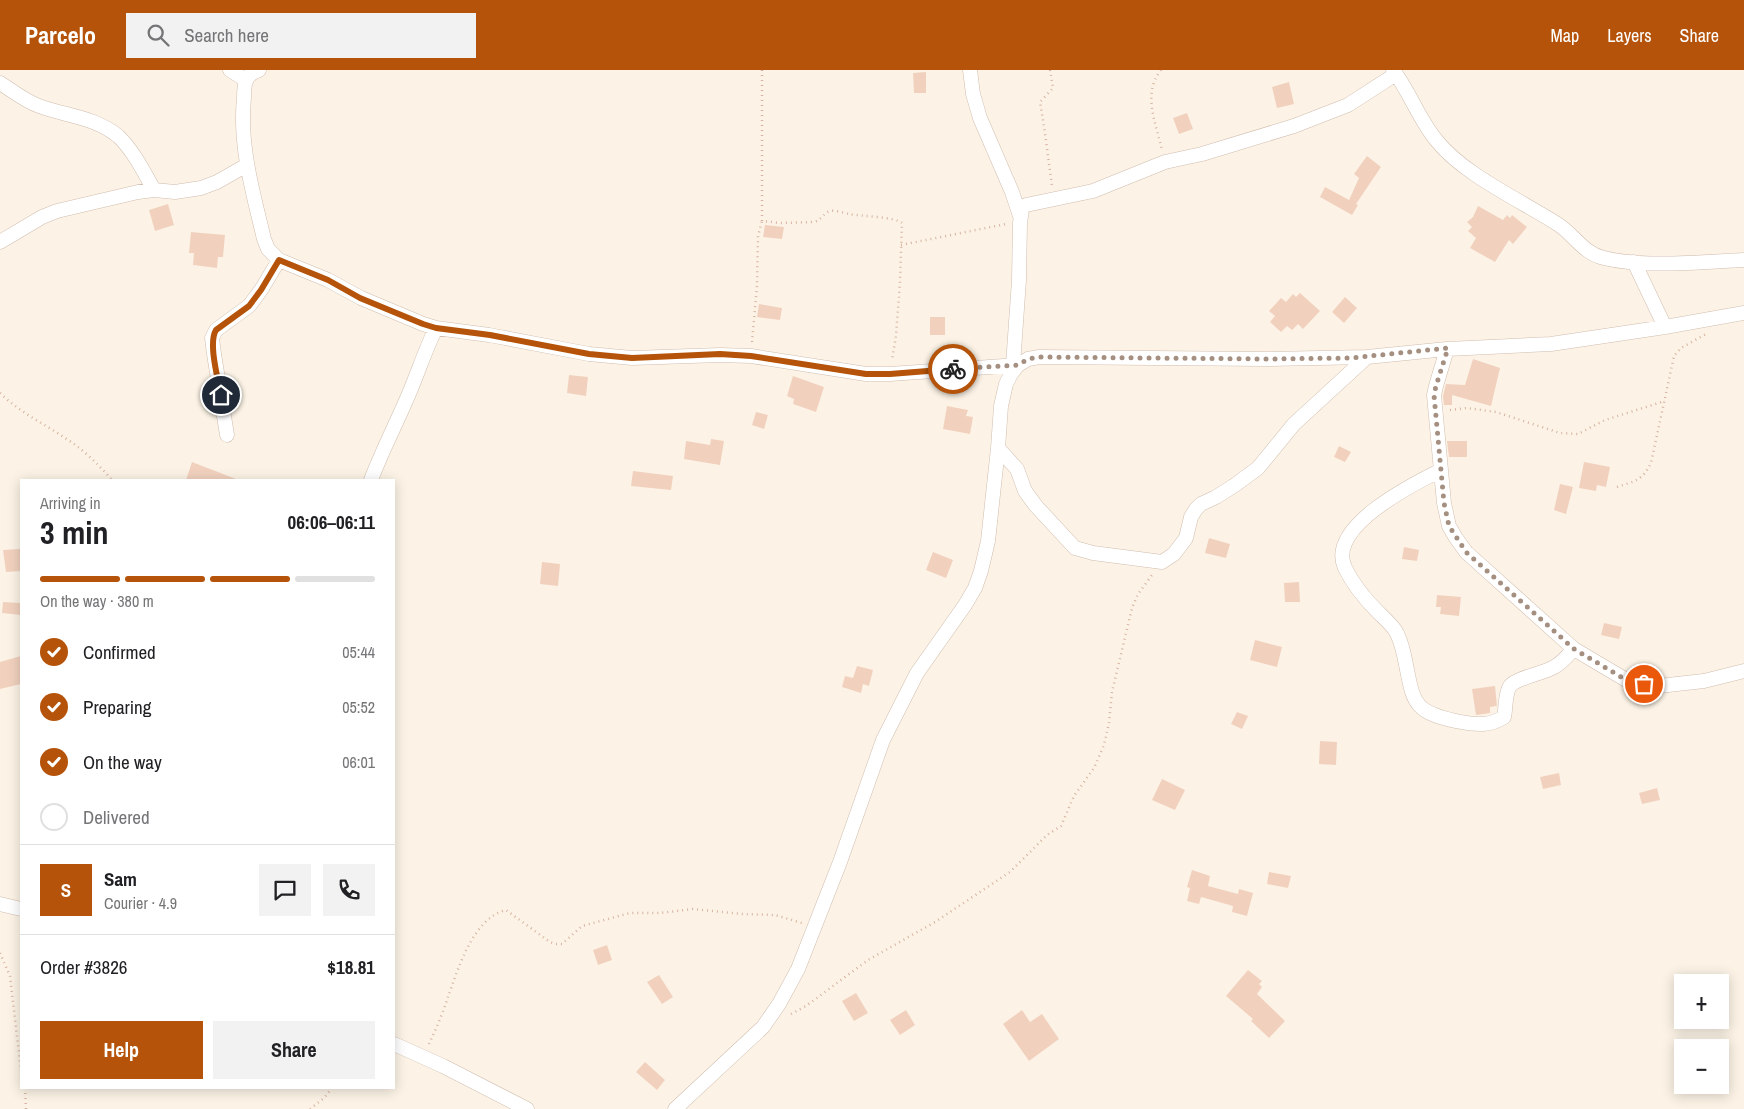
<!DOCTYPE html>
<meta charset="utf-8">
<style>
body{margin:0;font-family:"Archivo Narrow",sans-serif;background:#f2f2f2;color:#202124;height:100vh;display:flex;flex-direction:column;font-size:19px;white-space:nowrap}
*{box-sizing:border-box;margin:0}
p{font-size:16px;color:#757577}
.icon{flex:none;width:28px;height:28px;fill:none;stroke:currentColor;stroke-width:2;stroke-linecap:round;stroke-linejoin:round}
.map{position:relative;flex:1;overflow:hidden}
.side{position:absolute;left:20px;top:409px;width:375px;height:610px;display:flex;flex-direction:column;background:#fff;border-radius:0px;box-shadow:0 2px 12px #0003}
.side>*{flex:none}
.controls{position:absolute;left:1674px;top:904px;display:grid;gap:10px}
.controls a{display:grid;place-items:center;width:55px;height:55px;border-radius:0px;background:#fff;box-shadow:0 2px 12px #0003;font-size:25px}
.pin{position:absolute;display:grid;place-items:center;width:42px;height:42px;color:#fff;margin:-21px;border:2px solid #fff;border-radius:50%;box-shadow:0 1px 5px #0007}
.courier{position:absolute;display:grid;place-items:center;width:50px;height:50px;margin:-25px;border:4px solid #b45309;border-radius:50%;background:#fff;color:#222;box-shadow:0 1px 6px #0007}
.summary em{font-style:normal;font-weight:800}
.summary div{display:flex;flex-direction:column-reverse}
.summary{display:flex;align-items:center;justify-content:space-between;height:85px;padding:0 20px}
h1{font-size:32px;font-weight:800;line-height:38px}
.bar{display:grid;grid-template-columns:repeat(4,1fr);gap:8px 5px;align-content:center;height:60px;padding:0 20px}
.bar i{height:6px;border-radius:4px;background:#e0e0e0}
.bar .selected{background:#b45309}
.bar p{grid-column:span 4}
.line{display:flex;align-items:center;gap:12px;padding:0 20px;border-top:1px solid #e0e0e0}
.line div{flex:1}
.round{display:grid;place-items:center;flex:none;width:52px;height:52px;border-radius:0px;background:#f2f2f2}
ol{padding:0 20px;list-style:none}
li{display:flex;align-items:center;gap:15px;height:55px}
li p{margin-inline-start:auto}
li .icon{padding:5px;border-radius:50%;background:#b45309;color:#fff;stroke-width:4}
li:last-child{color:#757577}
li i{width:28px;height:28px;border:2px solid #e0e0e0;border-radius:50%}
.primary-button{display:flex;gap:10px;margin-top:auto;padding:10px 20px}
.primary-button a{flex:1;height:58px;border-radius:0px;background:#b45309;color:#fff;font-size:20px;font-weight:800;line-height:58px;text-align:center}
.primary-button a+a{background:#f2f2f2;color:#202124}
header{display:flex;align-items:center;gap:30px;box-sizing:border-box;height:70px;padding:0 25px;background:#b45309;color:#fff}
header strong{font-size:24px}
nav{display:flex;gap:28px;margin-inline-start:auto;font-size:18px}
.search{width:350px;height:45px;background:#f2f2f2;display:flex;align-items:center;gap:12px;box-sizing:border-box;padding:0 18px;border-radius:0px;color:#757577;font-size:19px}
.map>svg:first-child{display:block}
.building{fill:#f1d1be}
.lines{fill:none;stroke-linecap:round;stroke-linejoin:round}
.minor-casing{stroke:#d0bdaf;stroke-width:15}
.path{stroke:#d6b4a1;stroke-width:2.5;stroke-dasharray:1 4;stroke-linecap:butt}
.minor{stroke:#fff;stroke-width:14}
.done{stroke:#a48f81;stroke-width:5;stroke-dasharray:0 9}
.route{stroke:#b45309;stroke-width:6}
</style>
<header>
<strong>Parcelo</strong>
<div class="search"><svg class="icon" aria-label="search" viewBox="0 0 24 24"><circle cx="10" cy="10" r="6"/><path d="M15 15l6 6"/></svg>Search here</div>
<nav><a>Map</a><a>Layers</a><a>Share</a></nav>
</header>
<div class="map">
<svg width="1744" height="1039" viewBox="0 0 1744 1039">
<rect width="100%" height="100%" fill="#fcf3e6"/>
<path class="building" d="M926,2V23H914L913,3Z
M1289,12L1294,34L1277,38L1272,17Z
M1187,43L1193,59L1179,64L1173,48Z
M1367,86L1381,97L1356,134L1358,135L1352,145L1320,127L1325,117L1349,130L1359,108L1354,104Z
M168,134L174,155L155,161L149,140Z
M1478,136L1503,150L1507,145L1510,148L1512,145L1527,157L1513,174L1509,170L1495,192L1470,178L1476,168L1468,161L1472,157L1467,152L1473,147Z
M765,155L784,157L782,169L763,167Z
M191,162L225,165L223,187H218L217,198L193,195L194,183H189Z
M1300,223L1320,241L1303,259L1298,254L1292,260L1287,256L1281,262L1270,252L1275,246L1269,241L1281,228L1286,232L1293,224L1296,227Z
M1345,227L1357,238L1344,253L1332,242Z
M759,234L782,238L780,250L757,247Z
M930,247H945V265H930Z
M1473,289L1500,298L1491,336L1452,325V335H1444L1443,326L1446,314L1465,315Z
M569,305L588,307L586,326L567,323Z
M793,306L824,317L816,342L793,334L794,329L787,326Z
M947,336L968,340L966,346L973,347L970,364L943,359Z
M756,342L768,345L764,359L752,355Z
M711,369L724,371L720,395L684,389L686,371L710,375Z
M1447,371H1467V387H1449Z
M1339,376L1351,382L1345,392L1334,387Z
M192,392L236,409V410H186Z
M1584,392L1610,397L1606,417L1597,415L1596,421L1579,418Z
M633,401L673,406L671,420L631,416Z
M1560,414L1573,417L1566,444L1554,440Z
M1209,468L1230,474L1226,488L1205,483Z
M1404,477L1419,480L1417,491L1402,489Z
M20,479L21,501L6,502L3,480Z
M933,482L953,490L946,508L926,500Z
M542,492L560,494L558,516L540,514Z
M1299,512L1300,532H1285L1284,513Z
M1437,525L1461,527L1459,546L1440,544L1441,537H1436Z
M3,532L21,533V545L2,543Z
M1604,553L1622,557L1619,569L1601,565Z
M1255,570L1282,577L1277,597L1250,590Z
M21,586V614L0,619V592Z
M857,596L873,600L869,616L863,614L861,623L842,617L845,606L853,608Z
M1495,616L1497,636L1490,637V643L1476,645L1472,619Z
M1237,642L1248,646L1242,659L1231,654Z
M1320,671L1337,672L1336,695L1319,694Z
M1559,703L1561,715L1543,719L1540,707Z
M1162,709L1185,720L1175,740L1152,730Z
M1657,718L1660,730L1642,734L1639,723Z
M1192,800L1210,806L1208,816L1238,824L1239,819L1253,823L1247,846L1232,842L1233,836L1201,827L1199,834L1187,831L1190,818L1187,817Z
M1269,802L1291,806L1288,818L1267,814Z
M607,875L612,890L598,895L593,880Z
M1248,900L1262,911L1259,914L1262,917L1257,924L1285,951L1269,968L1251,951L1253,949L1226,926Z
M659,905L673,927L662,934L647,912Z
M856,923L868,943L854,951L842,931Z
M906,940L915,955L900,965L890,950Z
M1022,940L1030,952L1042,944L1059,969L1029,991L1003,954Z
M645,992L665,1010L657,1020L636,1002Z"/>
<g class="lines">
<g class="minor-casing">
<path id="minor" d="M230,0L246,10
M259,0C254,2 249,4 247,9C244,14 244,22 244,28C239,76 253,122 264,169L268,179L279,190L328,210L361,228L423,254L436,258L489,265L589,284L632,288L720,285L751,286L866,304H890L1018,295
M970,0L973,24L980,48L1012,122L1020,146
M1393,0C1410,22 1419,50 1437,71C1464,105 1522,131 1559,155C1574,165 1584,184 1604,188C1644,198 1702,192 1744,190
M0,13C13,21 25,31 39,36C66,46 95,47 118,66C133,80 144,102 154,120
M0,172L42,147L57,141L138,122L154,120L175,122L201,118L217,112L247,95
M1634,192L1665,257
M1447,279L1436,316L1434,325L1444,433L1449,456L1456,468L1466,482L1574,579L1628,611L1659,616L1704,611L1744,601
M1013,295L1019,210L1020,153L1022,139L1026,135L1093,121L1165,92L1202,84L1294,56L1348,35L1396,4
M227,365L214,284L212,268L216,260L249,236L261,220L279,190
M998,378L1017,399L1025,421L1036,436L1075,478L1093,483L1162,492L1174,484L1186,468L1191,447L1196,439L1201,434L1216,427L1235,415L1258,398L1294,354L1367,287
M1441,400C1413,414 1326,457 1345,498C1353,514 1364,528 1377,541C1383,547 1390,553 1395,560C1400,568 1402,576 1404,585C1414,631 1409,642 1461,652C1477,655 1490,656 1504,647C1506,638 1505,623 1510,616C1518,607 1542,604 1554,597C1562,593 1568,585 1574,579
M371,410C382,381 396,354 408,326C418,303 425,280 436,258
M0,834L21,839
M394,974L443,996L527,1039
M675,1039L763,957L779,934L798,899L840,792L883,670L917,603L965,535L975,518L981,501L988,471L998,378L1001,336L1006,314L1011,304L1018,295L1028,289L1039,287L1266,289L1367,287L1447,279L1551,274L1665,257L1744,243"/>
</g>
<path class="path" d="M762,0V151L780,153L814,152C822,150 823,143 830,141C835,140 844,143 849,144C860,146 896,147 902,153L900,212L896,266L892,290
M1050,0L1053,18L1040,32L1044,56L1052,116
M1161,0C1142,23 1156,54 1162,80
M901,175L1006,154
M752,272L757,216L758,166L762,151
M0,323C19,342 43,353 65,368C83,379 98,394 112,410
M1450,340L1467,338L1496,342L1560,363L1578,364L1605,350L1665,331
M1617,417C1635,411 1642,411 1651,393L1674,286L1681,278L1706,264
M0,883L10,906L21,1001
M791,944L806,936L868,890L935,852L1010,802L1047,765L1061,756L1074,726L1094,698L1104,675L1109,653L1112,622L1132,538L1138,524L1152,505
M429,974C436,959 443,943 448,927C458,899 473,848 506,840L550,872L555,874H562L582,856L630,843H660L693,839L742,844L775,845L802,853
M25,1018L26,1039
M310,1039L324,1028L332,1018"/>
<use href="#minor" class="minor"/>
</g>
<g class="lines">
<path class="done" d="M953,299L1018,295L1028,289L1039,287L1266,289L1350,288L1448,278L1436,316L1434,325L1444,433L1449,456L1466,482L1574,579L1628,611L1644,614"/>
<path class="route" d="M221,325C218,309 208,273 216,260L249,236L261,220L279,190L328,210L360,228L423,254L436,258L490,265L589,284L632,288L720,284L751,286L866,304H890L953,299"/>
</g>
</svg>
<div class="controls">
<a>+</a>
<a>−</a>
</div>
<div class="pin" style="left:1644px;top:614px;background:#ea580c"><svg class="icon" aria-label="bag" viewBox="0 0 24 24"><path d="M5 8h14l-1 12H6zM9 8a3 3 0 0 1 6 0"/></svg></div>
<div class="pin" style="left:221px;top:325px;background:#1f2937"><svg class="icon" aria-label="home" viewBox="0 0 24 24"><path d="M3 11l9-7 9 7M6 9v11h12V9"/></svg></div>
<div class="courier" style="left:953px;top:299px"><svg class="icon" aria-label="bike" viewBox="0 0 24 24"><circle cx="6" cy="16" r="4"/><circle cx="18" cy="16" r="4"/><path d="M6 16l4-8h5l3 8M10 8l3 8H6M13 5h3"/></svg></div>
<section class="side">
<div class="summary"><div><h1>3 min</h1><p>Arriving in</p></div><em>06:06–06:11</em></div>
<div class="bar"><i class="selected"></i><i class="selected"></i><i class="selected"></i><i></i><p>On the way · 380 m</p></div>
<ol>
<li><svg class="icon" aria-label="check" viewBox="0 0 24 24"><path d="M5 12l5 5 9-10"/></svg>Confirmed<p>05:44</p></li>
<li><svg class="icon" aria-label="check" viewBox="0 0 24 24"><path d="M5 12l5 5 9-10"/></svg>Preparing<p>05:52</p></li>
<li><svg class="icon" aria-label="check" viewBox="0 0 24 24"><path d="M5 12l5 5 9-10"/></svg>On the way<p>06:01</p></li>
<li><i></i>Delivered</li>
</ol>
<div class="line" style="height:90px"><b class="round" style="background:#b45309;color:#fff">S</b><div><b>Sam</b><p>Courier · 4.9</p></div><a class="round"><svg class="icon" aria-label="chat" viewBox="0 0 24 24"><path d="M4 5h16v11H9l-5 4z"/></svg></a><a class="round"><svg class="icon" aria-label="phone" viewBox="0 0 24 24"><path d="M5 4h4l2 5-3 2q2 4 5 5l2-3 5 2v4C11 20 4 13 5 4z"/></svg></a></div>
<div class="line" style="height:65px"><div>Order #3826</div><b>$18.81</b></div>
<div class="primary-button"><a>Help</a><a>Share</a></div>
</section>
</div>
